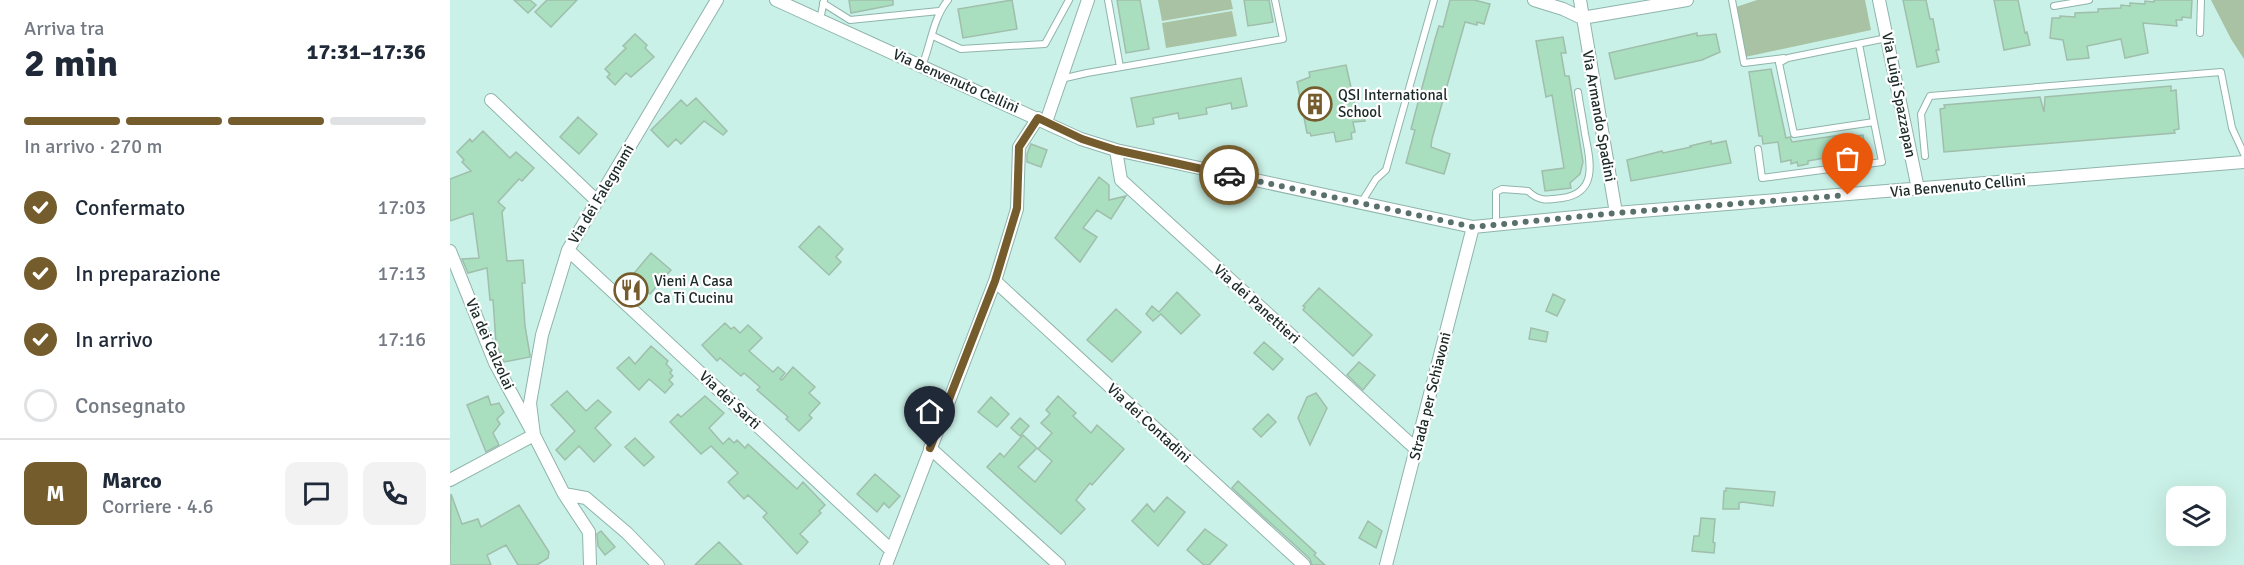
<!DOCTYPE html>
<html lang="it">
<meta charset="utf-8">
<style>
body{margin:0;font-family:Signika,sans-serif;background:#f2f2f3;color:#1f2937;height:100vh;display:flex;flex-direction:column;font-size:22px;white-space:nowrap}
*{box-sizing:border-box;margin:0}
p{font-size:20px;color:#747a83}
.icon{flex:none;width:33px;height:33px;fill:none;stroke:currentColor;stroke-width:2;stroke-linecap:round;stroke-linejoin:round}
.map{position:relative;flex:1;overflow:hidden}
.sheet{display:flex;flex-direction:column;background:#fff;width:450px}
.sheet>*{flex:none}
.buttons{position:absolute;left:1716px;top:486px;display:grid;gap:12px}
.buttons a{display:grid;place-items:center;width:60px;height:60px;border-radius:12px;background:#fff;box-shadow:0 6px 24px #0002;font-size:30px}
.pin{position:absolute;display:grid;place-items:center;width:51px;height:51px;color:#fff;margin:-62px -26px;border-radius:50% 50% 50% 0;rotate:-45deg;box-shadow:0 0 6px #0007}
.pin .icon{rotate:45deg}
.courier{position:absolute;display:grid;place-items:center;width:60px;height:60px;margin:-30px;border:4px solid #755c2d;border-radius:50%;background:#fff;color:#222;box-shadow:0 2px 8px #0007}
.head em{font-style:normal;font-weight:700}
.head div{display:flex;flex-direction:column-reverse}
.head{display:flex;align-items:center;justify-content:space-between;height:102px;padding:0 24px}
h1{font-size:39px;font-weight:700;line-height:45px}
.bar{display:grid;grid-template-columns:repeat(4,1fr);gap:9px 6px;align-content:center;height:72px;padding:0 24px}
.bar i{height:8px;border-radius:4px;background:#e0e1e3}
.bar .selected{background:#755c2d}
.bar p{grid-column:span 4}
.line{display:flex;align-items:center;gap:15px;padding:0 24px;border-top:2px solid #e0e1e3}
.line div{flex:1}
.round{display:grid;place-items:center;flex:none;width:63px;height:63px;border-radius:12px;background:#f2f2f3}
ol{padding:0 24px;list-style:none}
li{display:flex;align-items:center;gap:18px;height:66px}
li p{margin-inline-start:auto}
li .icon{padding:6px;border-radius:50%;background:#755c2d;color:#fff;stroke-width:4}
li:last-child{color:#747a83}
li i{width:33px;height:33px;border:3px solid #e0e1e3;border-radius:50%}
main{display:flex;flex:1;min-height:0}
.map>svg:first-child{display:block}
.green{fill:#a9c2a3}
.building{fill:#a9debf;stroke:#a0beac;stroke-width:1.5}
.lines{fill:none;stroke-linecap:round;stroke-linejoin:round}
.service-casing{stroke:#8fb4ab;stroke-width:8}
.minor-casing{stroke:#8fb4ab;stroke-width:14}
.service{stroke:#fff;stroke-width:6}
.minor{stroke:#fff;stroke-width:12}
.done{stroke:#59706b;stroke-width:6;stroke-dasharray:0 10.8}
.route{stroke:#755c2d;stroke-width:8}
.labels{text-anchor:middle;stroke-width:4.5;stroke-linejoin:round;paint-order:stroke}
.street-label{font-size:15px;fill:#1c2b28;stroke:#fff}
.poi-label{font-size:15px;fill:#1c2b28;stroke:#fff;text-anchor:start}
</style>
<main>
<section class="sheet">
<div class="head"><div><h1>2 min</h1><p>Arriva tra</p></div><em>17:31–17:36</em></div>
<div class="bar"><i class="selected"></i><i class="selected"></i><i class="selected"></i><i></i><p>In arrivo · 270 m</p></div>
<ol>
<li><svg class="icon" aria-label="check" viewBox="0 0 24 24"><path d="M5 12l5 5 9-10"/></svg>Confermato<p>17:03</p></li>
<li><svg class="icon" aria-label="check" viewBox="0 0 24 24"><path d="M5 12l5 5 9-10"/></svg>In preparazione<p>17:13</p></li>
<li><svg class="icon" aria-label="check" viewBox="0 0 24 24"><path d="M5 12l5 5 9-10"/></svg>In arrivo<p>17:16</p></li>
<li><i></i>Consegnato</li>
</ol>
<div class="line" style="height:108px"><b class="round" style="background:#755c2d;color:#fff">M</b><div><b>Marco</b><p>Corriere · 4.6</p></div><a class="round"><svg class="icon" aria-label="chat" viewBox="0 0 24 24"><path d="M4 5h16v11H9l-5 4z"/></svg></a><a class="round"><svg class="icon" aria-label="phone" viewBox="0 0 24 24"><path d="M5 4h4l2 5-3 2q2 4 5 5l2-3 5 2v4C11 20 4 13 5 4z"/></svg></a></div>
</section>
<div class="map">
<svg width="1794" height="565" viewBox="0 0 1794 565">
<rect width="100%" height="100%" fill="#caf1e7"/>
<path class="green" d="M708,0H781L783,9L712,21Z
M1307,0H1415L1421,30L1295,57L1286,7Z
M1761,0H1794V59L1781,39Z
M782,11L787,36L716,48L712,23Z"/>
<path class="building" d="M64,0H80L86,5L78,13Z
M97,0H127L101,27L85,12Z
M399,0H443V5L401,13Z
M562,0L567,29L513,38L508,9Z
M667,0H690L699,49L676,53Z
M794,0H819L823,22L798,26Z
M1000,0H1024L1040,4L1034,24L1027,22V25L1015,22L982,139L981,147L1000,154L994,174L956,163L965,130L961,129L985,39L989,26L993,27Z
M1453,0H1476L1480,19H1483L1489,50H1486L1489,62L1467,67Z
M1544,0H1568L1575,33L1577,32L1580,45L1554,50Z
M1704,0H1742L1741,18L1732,17V20H1726L1727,26L1693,23L1698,53L1675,58L1671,39L1637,46L1639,58L1617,60L1613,40L1600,38L1602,18H1610V16L1625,17V13L1648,12V9L1671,8V5L1680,6V3L1695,4V1L1704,2Z
M1247,33V36L1266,34L1270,52L1252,60L1165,79L1159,53Z
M185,34L197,45L195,48L204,57L181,77L176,73L165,85L157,77L160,74L155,69L176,48L173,46Z
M1113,37L1116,53H1111L1115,76H1119L1133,162L1130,174L1120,183L1121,188L1095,191L1092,171L1114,168L1102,95L1096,97L1086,41Z
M896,65L906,110L913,108L915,121L903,122L905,132L901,133L902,139L886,142L884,132L861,136L860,133H857L847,82L860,77L859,72Z
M1321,69L1336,138L1340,137L1342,142L1398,134L1399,137L1413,135L1416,151L1400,154V157L1381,161L1380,157L1358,161V164L1348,166L1347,162L1341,164V160L1331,162L1328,142L1313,144L1312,136H1309L1299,72Z
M791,78L797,106L782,109L781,103L756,108L757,114L729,119L728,113L703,118L704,124L687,127L681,98Z
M1721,86V91L1726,90L1727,104L1729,129L1724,130L1725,133L1494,152L1490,109L1495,108L1494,105L1590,97L1594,112L1595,97Z
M246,98L277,131L273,135L254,121L231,144L226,139L218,147L201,130L231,100L237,106Z
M128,117L147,134L129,154L110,137Z
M33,131L60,158L66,152L84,168L72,181L69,179L48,202L55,208L52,212L57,261L73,260L75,283H72L75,326L80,355V357L54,362L46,343L43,300H40L37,268L18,273L12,259L29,258L23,213L0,221V179L21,171L12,162L14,160L7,152L20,139L22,142Z
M1261,141V144L1276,141L1281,163L1181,181L1177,160L1212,151L1213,153L1241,147L1240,146Z
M581,144L597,150L591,167L577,162V154Z
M649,177L659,185V200L676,196L661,219L647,210L633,228L647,237L630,262L605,238Z
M369,226L393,249L386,257L391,262L379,275L349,247Z
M201,253L221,270L200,294L181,277Z
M869,288L922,335L903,356L853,310L855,307L853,306Z
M727,292L750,315L731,334L711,314L703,321L696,314L702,306L709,312Z
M1103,294L1115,300L1107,316L1096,311Z
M666,309L691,332L662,362L637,340Z
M275,323L281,329L284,327L290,333L298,325L312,338L299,351L323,372L328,367L335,373L330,379L332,380L343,367L365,387L359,393L370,403L359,415L362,418L349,431L336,419L338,417L307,390L310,387L294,373L291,376L270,358L267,361L252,345Z
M1081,328L1098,332L1096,342L1079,339Z
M814,342L833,359L823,370L804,353Z
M201,346L218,361L216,364L222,370L220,373L223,376L219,380L223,384L215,393L199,379L189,390L167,368L179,357L185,364Z
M909,362L925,375L913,390L897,375Z
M117,391L136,411L148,400L161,412L145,428L161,445L144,462L129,446L115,460L106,450L125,431L101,405Z
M866,393L877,408L860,445L848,418L857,397Z
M38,396L41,405L49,403L54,412L47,419L50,424L43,433L49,445L36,452L17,405Z
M255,396L274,413L259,428L273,444L279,438L284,443L287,440L295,448L298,444L347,489L353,482L375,505L369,511L371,513L350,534L358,542L347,554L313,517L317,513L298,495L294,499L278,482L288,473L261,446L251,454L220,422L228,414L231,417Z
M608,396L626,413L623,416L641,433L647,425L674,449L642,485L640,483L626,500L635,509L611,534L537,467L550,453L554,457L573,435L587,448L568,467L585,482L602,461L588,449L602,433L591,423L600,414L596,410Z
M541,397L559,414L547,427L528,412Z
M818,414L826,422L811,437L803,429Z
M570,418L579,426L570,436L561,428Z
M185,438L204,457L194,466L175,447Z
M425,474L450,496L439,508L434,503L427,512L407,494Z
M788,481L866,553L864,555L875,565H862L860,559L782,488Z
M1276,488L1325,492L1323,506L1292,502L1289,503V509H1273L1274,491H1276Z
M1,494L12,524L28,519L31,527L69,505L99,552L98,558L87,565H68L56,545L37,555L41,565H0Z
M717,497L735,512L708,546L682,521L697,504L704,512Z
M1251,518L1265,519L1263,542L1265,543L1264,553L1242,551L1244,536H1249Z
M918,521L932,531L926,548L909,538Z
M755,529L777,545L759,565H754L737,550Z
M151,531L165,547L155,555L148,546L147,534Z
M269,542L292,565H245L255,555Z"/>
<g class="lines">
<g class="service-casing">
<path id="service" d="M658,0L670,67
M1282,0L1294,63L1334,58
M373,3L400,20L489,11
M1604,6L1639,0
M370,20L374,0
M1750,33L1751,0
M483,36L511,49L595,44L619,0
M1409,44L1424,122L1344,134L1329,63L1338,58L1437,38
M472,66C481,44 483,18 498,0
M611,79L637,73L833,39L825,0
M1308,149L1312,178L1432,162L1424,122
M1475,156L1471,114L1480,96L1771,72L1782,128L1794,154
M911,203L926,179L936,170L984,0
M1046,225V192L1052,189L1078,191C1089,202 1098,200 1112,198C1149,193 1140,160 1135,134C1133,120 1130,106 1128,92"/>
</g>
<g class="minor-casing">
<path id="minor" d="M326,0L631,139L666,150L1023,227L1166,213L1794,162
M1084,0L1113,9L1132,18L1237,0
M1130,0L1166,213
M1429,0L1468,189
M41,100L147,201
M596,122L638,0
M666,150L671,180L966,449
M118,250L441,550
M0,251L45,363L84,435L0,480
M545,281L854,565
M480,448L609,565
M114,494L136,498L177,533L208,565
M140,565L139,532L114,494L84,435L80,403L92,335L118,250L267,0
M436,565L545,281L567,209L569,147L588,118
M936,565L1023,227"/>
</g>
<use href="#service" class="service"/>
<use href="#minor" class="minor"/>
</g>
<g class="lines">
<path class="done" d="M779,175L1023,227L1166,213L1398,195"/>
<path class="route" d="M480,448L545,281L567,208L569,147L588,118L632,139L666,150L779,175"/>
</g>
<defs>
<g id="building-ring" transform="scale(1.725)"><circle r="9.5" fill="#fff" stroke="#755c2d" stroke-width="1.5"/><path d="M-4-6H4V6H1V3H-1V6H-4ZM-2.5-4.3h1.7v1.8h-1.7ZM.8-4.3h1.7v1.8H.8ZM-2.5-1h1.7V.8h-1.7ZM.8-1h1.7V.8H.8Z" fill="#755c2d"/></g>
<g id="restaurant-ring" transform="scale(1.725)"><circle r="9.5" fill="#fff" stroke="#755c2d" stroke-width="1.5"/><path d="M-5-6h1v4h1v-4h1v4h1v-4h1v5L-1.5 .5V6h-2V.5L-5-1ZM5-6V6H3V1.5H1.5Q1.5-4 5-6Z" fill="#755c2d"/></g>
</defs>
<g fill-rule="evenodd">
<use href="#building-ring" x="865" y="104"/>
<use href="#restaurant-ring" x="181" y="290"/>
</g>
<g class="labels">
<g class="street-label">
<text transform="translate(506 81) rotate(24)" y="5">Via Benvenuto Cellini</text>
<text transform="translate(1449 95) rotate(79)" y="5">Via Luigi Spazzapan</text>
<text transform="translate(1149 116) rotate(80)" y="5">Via Armando Spadini</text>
<text transform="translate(1508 186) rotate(-5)" y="5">Via Benvenuto Cellini</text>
<text transform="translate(151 194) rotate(-59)" y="5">Via dei Falegnami</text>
<text transform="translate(807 304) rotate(42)" y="5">Via dei Panettieri</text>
<text transform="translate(40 344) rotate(66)" y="5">Via dei Calzolai</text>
<text transform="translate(980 396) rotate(-76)" y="5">Strada per Schiavoni</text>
<text transform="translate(280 400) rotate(43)" y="5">Via dei Sarti</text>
<text transform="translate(699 423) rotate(43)" y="5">Via dei Contadini</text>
</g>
<g class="poi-label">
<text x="888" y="100">QSI International<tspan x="888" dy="17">School</tspan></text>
<text x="204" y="286">Vieni A Casa<tspan x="204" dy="17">Ca Ti Cucinu</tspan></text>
</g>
</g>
</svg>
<div class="buttons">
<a><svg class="icon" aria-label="layers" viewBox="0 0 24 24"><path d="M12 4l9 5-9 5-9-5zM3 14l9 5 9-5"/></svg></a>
</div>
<div class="pin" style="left:1398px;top:195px;background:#ea580c"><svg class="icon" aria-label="bag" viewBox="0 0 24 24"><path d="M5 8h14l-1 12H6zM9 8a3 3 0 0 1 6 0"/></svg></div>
<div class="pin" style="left:480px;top:448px;background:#1f2937"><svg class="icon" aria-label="home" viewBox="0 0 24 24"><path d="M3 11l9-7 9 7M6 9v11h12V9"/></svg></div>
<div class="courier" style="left:779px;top:175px"><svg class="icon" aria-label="car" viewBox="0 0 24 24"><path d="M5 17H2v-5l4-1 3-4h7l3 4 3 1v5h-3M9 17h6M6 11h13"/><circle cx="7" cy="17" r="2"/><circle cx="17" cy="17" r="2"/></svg></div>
</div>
</main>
